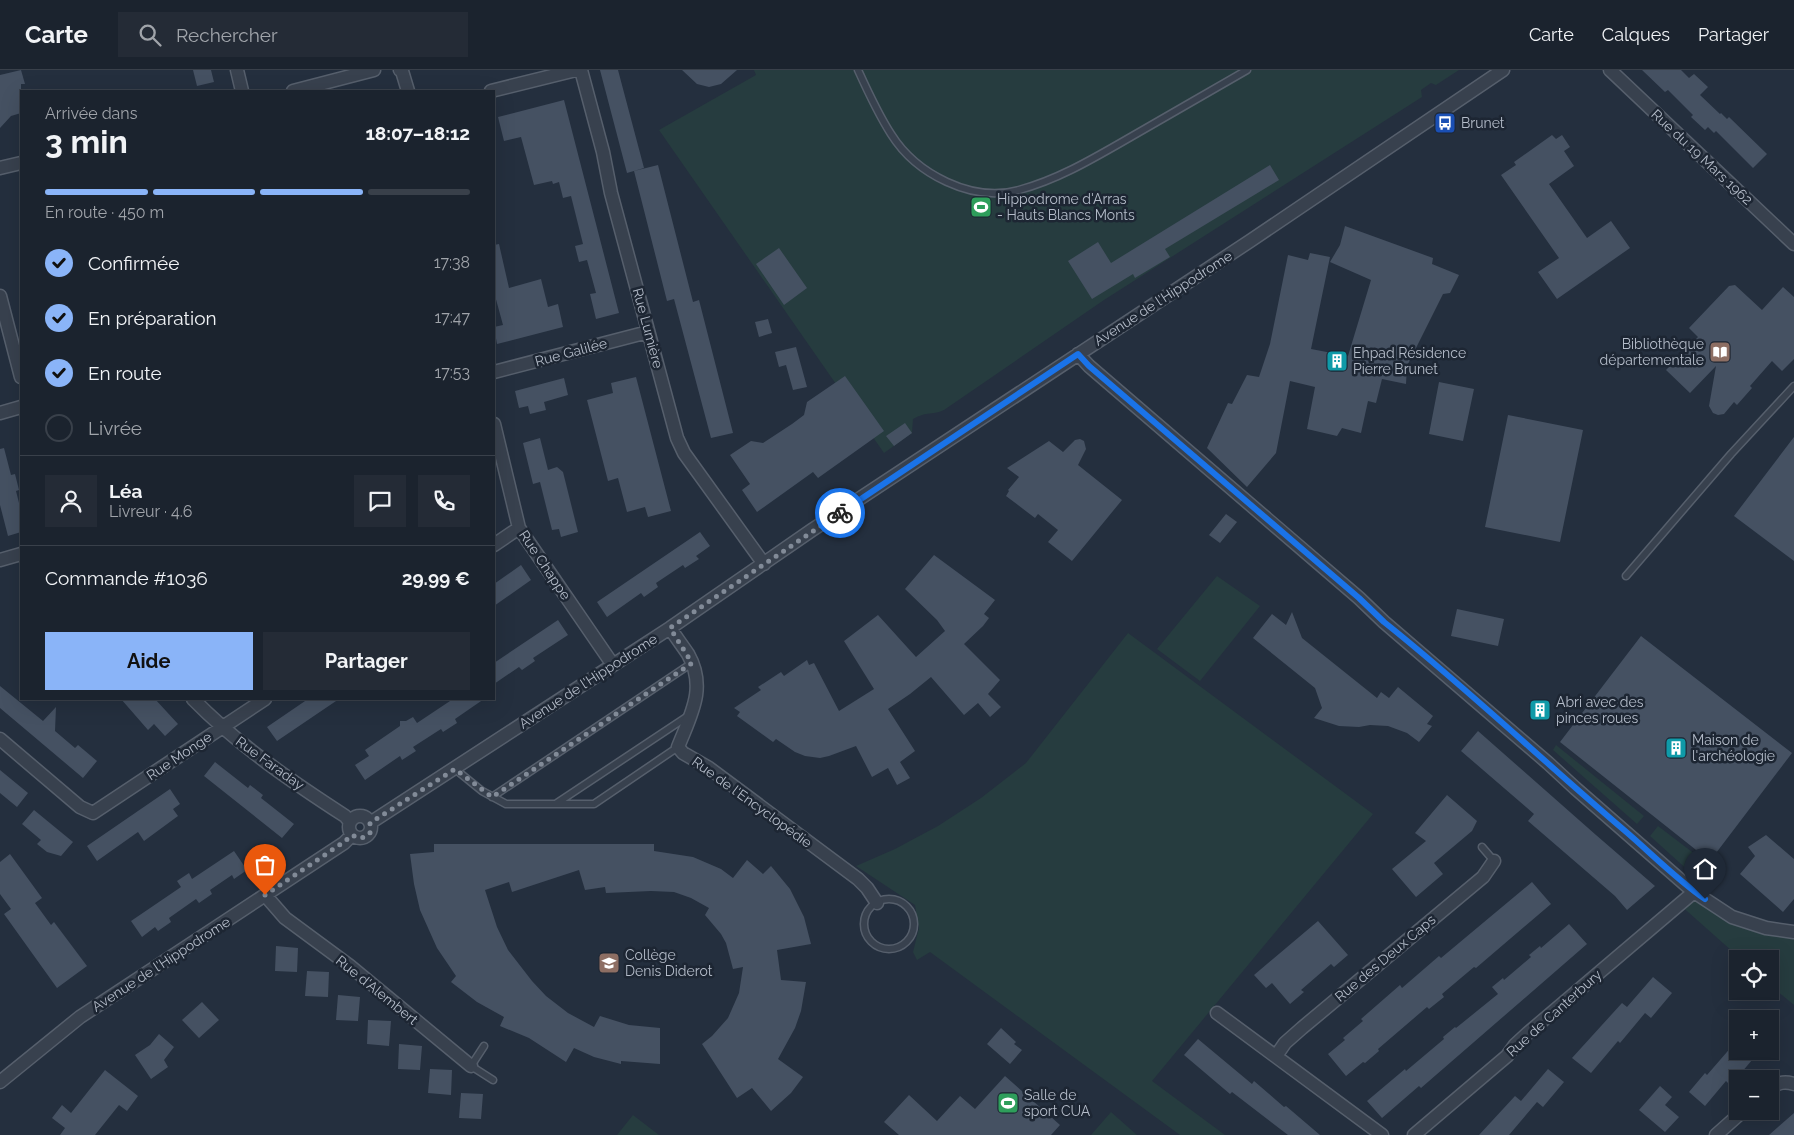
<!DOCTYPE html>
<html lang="fr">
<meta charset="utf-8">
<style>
body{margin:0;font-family:Raleway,sans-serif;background:#242b36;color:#f1f3f6;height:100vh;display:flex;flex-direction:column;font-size:19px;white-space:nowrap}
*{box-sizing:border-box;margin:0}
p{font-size:16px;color:#a0a4aa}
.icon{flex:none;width:28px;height:28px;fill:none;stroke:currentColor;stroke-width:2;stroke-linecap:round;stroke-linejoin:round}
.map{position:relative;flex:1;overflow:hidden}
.details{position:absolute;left:20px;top:20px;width:475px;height:610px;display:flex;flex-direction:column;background:#1b232e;border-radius:0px;box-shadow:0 5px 20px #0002,0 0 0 1px #39404a}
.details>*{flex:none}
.tools{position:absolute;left:1729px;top:880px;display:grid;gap:10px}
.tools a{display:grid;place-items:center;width:50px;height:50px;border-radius:0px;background:#1b232e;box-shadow:0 5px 20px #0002,0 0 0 1px #39404a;font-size:25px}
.pin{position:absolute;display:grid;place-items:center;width:42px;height:42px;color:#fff;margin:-51px -21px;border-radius:50% 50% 50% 0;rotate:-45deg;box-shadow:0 0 5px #0007}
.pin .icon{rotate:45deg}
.courier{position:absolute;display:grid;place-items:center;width:50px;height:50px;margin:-25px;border:4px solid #1a73e8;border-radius:50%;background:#fff;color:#222;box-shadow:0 1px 6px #0007}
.headline em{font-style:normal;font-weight:700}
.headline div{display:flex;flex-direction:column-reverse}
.headline{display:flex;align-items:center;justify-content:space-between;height:85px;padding:0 25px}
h1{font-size:32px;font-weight:700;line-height:38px}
.bar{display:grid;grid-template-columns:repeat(4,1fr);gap:8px 5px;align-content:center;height:60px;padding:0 25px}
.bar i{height:6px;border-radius:4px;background:#39404a}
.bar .on{background:#8ab4f8}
.bar p{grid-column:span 4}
.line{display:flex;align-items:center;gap:12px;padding:0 25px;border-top:1px solid #39404a}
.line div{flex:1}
.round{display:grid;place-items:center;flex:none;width:52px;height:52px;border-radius:0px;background:#242b36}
ol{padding:0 25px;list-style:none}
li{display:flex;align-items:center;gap:15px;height:55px}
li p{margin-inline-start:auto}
li .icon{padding:5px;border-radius:50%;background:#8ab4f8;color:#111;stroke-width:4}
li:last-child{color:#a0a4aa}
li i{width:28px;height:28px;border:2px solid #39404a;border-radius:50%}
.cta{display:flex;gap:10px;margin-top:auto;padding:10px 25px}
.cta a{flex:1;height:58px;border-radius:0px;background:#8ab4f8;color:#111;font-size:20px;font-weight:700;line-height:58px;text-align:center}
.cta a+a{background:#242b36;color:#f1f3f6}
header{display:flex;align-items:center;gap:30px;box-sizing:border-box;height:70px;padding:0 25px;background:#1b232e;border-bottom:1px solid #39404a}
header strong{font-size:24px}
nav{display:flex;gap:28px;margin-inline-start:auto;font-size:18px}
.search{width:350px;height:45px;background:#242b36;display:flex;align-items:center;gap:12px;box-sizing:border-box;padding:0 18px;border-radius:0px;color:#a0a4aa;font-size:19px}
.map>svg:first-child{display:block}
.green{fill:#263c3f}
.building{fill:#455162}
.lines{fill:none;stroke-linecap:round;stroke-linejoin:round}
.service-casing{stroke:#565f6c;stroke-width:9}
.minor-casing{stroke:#565f6c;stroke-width:15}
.service{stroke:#38414e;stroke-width:6}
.minor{stroke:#38414e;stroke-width:12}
.done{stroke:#828b98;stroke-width:5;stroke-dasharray:0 9}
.route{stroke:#1a73e8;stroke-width:6}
.labels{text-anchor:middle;stroke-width:5;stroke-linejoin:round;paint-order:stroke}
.poi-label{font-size:14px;fill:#b4bcc9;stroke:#1d2633;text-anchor:start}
.street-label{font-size:14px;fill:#b4bcc9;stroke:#1d2633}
</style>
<header>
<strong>Carte</strong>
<div class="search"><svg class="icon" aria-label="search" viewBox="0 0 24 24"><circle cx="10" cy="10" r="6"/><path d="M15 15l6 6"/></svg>Rechercher</div>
<nav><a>Carte</a><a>Calques</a><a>Partager</a></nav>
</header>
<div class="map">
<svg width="1794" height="1065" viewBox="0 0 1794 1065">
<rect width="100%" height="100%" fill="#242f3e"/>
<path class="green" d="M754,0H1459L1436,15L1431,13L1421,20L1422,27L1104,230L944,340C934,345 927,341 913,349L912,363L884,383L659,60L756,5Z
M1217,506L1260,536L1200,611L1157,579Z
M1128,563L1373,744L1152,1011L1225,1065H1180L930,882L917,890L913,882L919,858L915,835L856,796L895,779L938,756L981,728L1026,693Z
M1556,675L1644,746L1637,754L1553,680Z
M1658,756L1704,791L1691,803L1650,766Z
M1694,822L1715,836L1794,862V935L1770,915V889H1741L1679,834Z
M1111,1042L1137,1065H1091Z
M633,1045L659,1065H617Z"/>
<path class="building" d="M21,0L25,14H21V43L11,46L0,58V5Z
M193,0H211L214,12L197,16Z
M600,0H618L644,98L627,103Z
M682,0H737L721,14L709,17L697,14Z
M1642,0H1681L1689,8L1694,4L1708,17L1700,25L1720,44L1721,43L1727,49L1729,47L1767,84L1753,98L1716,61L1714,63L1708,57L1705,60L1691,47L1693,45L1668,20L1665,22Z
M564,30L619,243L596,249L590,224L596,223L587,190L579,192L575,176L583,174L571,126L563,128L559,112L553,114L552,111L534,115L521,67L504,71L498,47Z
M1552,65L1556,69L1562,65L1570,77L1564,81L1574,96L1549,114L1587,168L1611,151L1630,178L1557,229L1538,202L1559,188L1501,105L1516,95L1514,92Z
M658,95L693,232L699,230L733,363L711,368L674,229L667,231L634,101Z
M1270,95L1279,110L1165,179L1170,187L1135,208L1133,204L1092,229L1068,191L1098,172L1111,193Z
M1345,156L1433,188L1432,194L1459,205L1450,223L1443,224L1407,296L1406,314L1382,309L1376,333L1368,331L1361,363L1342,358L1337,366L1307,359L1315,317L1290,311L1276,383L1247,417L1207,378L1228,333L1232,334L1247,305L1259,307L1270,274L1288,185L1308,190L1310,183L1330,187L1311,279L1348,286L1371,210L1330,192L1340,175Z
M499,174L509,218L541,209L548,237L558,234L563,257L497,274L494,257L503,255L494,222V175Z
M779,178L807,218L784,235L756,194Z
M1735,215L1762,240L1783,217L1794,227V289L1782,301L1772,291L1750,316L1752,318L1737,335L1734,332L1724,344L1718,345L1713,343L1709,336L1716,296L1690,323L1666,300L1698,267L1689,258L1729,216Z
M768,249L772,263L759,267L755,252Z
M796,277L807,317L793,320L786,295L779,297L775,282Z
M845,306L884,361L818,408L813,402L757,442L742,420L750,414L730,385L751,371L763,373L792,354L804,345L807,332Z
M636,307L671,441L648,447L645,437L627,442L618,408L608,411L587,330L613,323L611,313Z
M564,308L568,325L544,332L546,340L530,344L528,336L519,338L515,321Z
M1439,312L1474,319L1463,371L1429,364Z
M1508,345L1583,360L1560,472L1485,457Z
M905,353L912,363L894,376L886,366Z
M1794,367V491L1734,446Z
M540,368L548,400L557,397L563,402L578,462L561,467L559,459L552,460L540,412L533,414L523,373Z
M1080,369L1084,371L1086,379L1078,395L1122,430L1072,491L1048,472L1058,460L1038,444L1035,448L1006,426L1009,421L1008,420L1019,407L1007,398L1049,371L1063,382L1075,370Z
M4,378L11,405L15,404L19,420L16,421L21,441V462L8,466L0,435V379Z
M1226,444L1237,452L1220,473L1209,465Z
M700,462L710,476L696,486L699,489L685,498L683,495L656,513L658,517L644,527L641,523L607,547L597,532Z
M934,485L995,530L984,544L989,548L983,556L964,574L1000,610L988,624L1001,637L990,647L978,633L964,645L931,607L910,624L888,639L915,681L900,692L910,708L897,715L888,698L872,707L856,676L829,686L820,688L805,686L795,682L776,669L773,672L737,646L740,642L734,638L761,620L758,617L781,602L784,606L807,590L809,595L814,593L839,641L874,619L844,571L878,545L916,587L945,561L937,550L905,519Z
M521,495L531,510L494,536V514Z
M1457,539L1504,549L1498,576L1451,566Z
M1292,542L1302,568L1377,628L1381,622L1389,628L1398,617L1433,646L1427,654L1432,656L1419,672L1407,663L1388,656L1370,655L1359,657L1339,656L1314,648L1322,638L1315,618L1253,568L1272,544L1286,555Z
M558,550L568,565L533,588L535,591L522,600L519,597L494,614V593Z
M1641,566L1792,683L1710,791L1560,672Z
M0,616L43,651L56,637L55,661L75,678L78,675L97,691L83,708L0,638Z
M121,629H155L178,654L165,666L154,654L148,660Z
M308,629H339L277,671L267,657Z
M453,629H484L455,649L457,653L443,662L441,659L413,677L416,681L402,690L400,686L365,710L355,695L369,686L365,680L400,656V651H406L413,647L417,653Z
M1478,661L1596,765L1655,816L1627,840L1615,826L1528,751L1534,744L1461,681Z
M215,692L248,718L250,715L263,725L261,728L294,754L282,768L204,706Z
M0,700L28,723L17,737L0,723Z
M170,719L180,734L173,739L178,746L144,771L138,762L97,791L87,776Z
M1447,725L1477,751L1472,761L1434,793L1443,804L1416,827L1392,799L1426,771L1415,763Z
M34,740L73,772L61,786L47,782L37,774L41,770L22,754Z
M1766,765L1794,789V829L1783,842L1740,804L1755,786L1748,777Z
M434,774H654V781L693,787L721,799L733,808L747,790L763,804L771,796L790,819L804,847L811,874L777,880L781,910L806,912L801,941L795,958L778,989L803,1007L791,1023L771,1041L752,1018L737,1028L702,974L712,966L728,948L739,923L743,897L733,899L726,873L721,864L705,845L709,838L691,828L674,822L651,821L606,823L605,817L585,820L579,800L512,822L509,812L485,820L497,857L508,880L532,911L546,926L568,943L594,957L600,946L629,955L660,958V994L621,991V994L594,987L574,978L566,992L529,968L500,956L504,947L477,932L451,912L456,906L437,878L420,840L414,814L410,784L434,782Z
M234,781L247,800L234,809L232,805L210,820L212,824L199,833L196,829L169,848L171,852L158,861L155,857L142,867L131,851L181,817L177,811L189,803L192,809Z
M10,784L42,828L35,833L51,855L54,852L87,896L57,918L4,844L11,839L0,824V792Z
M1532,812L1551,834L1476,898L1474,897L1442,924L1444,927L1429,939L1427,937L1378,979L1379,981L1365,993L1363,992L1346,1006L1328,984L1345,970L1343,968L1363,951L1361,949L1400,915L1402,918L1439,886L1441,888Z
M1318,851L1348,885L1334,897L1331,894L1301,920L1304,922L1290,934L1272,913L1266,918L1254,905Z
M1569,854L1587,874L1421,1018L1419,1016L1382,1048L1367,1031L1405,999L1406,1001L1444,969L1443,967L1455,957L1456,958L1498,924L1492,917L1503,908L1504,910L1531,887L1529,885L1540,876L1541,878Z
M276,876L298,878L297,902L275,901Z
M307,901L329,902L328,927L305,926Z
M1653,907L1672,923L1651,948L1645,943L1620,973L1618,971L1591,1003L1572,988L1622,933L1627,937Z
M338,925L360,927L358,951L336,950Z
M202,932L219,950L199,968L182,950Z
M368,950L391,951L389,976L367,974Z
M1001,958L1016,972L1014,974L1022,980L1010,994L987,974Z
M159,964L174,977L164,990L168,997L151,1009L135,985L150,975Z
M1198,969L1252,1014L1254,1011L1284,1037L1286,1036L1320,1065H1288L1232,1022L1230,1024L1184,985Z
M399,974L422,976L420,1000L398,999Z
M1733,975L1738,979V981H1741L1752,990L1736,1009L1733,1007L1728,1013L1726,1011L1705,1036L1689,1022L1705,1003L1707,1005Z
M430,999L452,1000L451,1025L428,1023Z
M1548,999L1564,1012L1543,1037L1537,1032L1509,1065H1479L1515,1026L1521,1031Z
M105,1000L138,1026L127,1041L119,1035L95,1065H60L65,1058L52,1048L62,1035L71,1043Z
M1005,1006L1060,1055L1051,1065H899L884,1052L909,1025L937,1051L960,1026L975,1039Z
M1660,1016L1672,1027L1665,1035L1679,1047L1665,1062L1639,1040Z
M461,1023L483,1024L481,1049L459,1048Z
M1794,1043V1065H1769Z"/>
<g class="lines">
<g class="service-casing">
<path id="service" d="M858,0C868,22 878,44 891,64C916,104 972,133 1019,120C1056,110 1089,91 1122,72C1164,48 1205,24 1247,0
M1626,506L1731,384L1794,316
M455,699L482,721L506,734H594L678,677
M492,727L692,593
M557,733L688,646
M1482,777L1494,791
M864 854a25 25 0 1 1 50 0a25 25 0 1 1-50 0Z
M484,976L471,996L493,1010"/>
</g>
<g class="minor-casing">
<path id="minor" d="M237,0L242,21
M400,0L402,1L408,21
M581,0L603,82L611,123L677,368L684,383L764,494
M1610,0L1794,174
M293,21L374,0
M491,21L576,0
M0,98L21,93
M0,226L21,307
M1078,284L1089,296L1359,528L1384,552L1548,693L1575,718L1694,822L1732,847L1766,858L1794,862
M494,302L648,262
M0,343L21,337
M494,354L519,458L613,595
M494,475L519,458
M0,490L21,484
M670,558C675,566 682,575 688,584C707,618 691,644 678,677L683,683L709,698L858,809L867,818L877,833
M193,629C238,675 291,711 345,746L350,752
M0,669L80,737L93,743L265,629
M349 757a11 11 0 1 1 22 0a11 11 0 1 1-22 0Z
M370,753L670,558L812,460L1250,171L1503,0
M265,825L285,848L350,896L471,996
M1217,943L1382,1065
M1276,986L1285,973L1302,958L1483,807L1494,791
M0,1012L80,947L344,773L352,765
M1770,1019C1778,1012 1785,1011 1794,1014
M1414,1065L1507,986L1515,975L1528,963L1694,822
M1716,1065L1743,1041"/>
</g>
<use href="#service" class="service"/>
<use href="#minor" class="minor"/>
</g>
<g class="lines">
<path class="done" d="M265,825L344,772L352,765C359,769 365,769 370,763V753L455,699L492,727L512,714L692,593L670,558L840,443"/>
<path class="route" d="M840,443L1078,284L1089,296L1359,528L1384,552C1467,618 1544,692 1624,760C1651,783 1676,809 1705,829"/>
</g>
<defs>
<g id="bus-square" transform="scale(1.125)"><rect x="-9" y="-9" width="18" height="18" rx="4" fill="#1a4fb4" stroke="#1d2633"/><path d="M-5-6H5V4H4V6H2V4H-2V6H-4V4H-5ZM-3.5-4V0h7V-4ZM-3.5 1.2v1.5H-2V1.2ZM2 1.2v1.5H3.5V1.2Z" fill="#fff"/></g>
<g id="stadium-square" transform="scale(1.125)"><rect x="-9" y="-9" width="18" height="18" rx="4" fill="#2e9e5b" stroke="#1d2633"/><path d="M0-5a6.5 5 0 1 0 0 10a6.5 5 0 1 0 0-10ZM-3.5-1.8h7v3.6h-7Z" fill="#fff"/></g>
<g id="library-square" transform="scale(1.125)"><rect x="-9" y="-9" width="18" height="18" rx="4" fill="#8d6e63" stroke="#1d2633"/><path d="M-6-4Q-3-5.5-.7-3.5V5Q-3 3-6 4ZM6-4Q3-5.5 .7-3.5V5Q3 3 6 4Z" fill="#fff"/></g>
<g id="building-square" transform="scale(1.125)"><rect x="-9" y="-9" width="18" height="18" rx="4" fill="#0f9aa8" stroke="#1d2633"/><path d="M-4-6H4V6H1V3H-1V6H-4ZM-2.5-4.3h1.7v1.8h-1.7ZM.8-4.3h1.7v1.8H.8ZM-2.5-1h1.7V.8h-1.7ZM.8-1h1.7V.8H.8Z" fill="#fff"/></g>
<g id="school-square" transform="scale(1.125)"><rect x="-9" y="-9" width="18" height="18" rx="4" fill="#8d6e63" stroke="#1d2633"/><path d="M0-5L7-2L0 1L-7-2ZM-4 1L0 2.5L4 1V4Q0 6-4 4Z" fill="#fff"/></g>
</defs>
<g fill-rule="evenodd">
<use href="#bus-square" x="1445" y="53"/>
<use href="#stadium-square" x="981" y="137"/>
<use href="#library-square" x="1720" y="282"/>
<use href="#building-square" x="1337" y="291"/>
<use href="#building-square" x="1540" y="640"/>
<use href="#building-square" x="1676" y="678"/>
<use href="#school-square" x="609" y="893"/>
<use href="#stadium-square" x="1008" y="1033"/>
</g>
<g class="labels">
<g class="poi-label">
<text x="1461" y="58">Brunet</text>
<text x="997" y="134">Hippodrome d'Arras<tspan x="997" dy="16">- Hauts Blancs Monts</tspan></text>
<text x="1704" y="279" text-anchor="end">Bibliothèque<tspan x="1704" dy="16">départementale</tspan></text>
<text x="1353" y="288">Ehpad Résidence<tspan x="1353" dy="16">Pierre Brunet</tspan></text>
<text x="1556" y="637">Abri avec des<tspan x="1556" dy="16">pinces roues</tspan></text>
<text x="1692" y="675">Maison de<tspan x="1692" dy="16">l'archéologie</tspan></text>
<text x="625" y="890">Collège<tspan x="625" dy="16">Denis Diderot</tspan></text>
<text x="1024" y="1030">Salle de<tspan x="1024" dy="16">sport CUA</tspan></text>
</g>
<g class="street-label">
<text transform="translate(1702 87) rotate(43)" y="5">Rue du 19 Mars 1962</text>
<text transform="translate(1163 228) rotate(-33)" y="5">Avenue de l'Hippodrome</text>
<text transform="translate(648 258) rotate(75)" y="5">Rue Lumière</text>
<text transform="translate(571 282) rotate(-15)" y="5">Rue Galilée</text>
<text transform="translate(545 495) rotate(56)" y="5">Rue Chappe</text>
<text transform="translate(588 611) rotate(-33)" y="5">Avenue de l'Hippodrome</text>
<text transform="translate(179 686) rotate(-34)" y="5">Rue Monge</text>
<text transform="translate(270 693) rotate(36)" y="5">Rue Faraday</text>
<text transform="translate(752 732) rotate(36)" y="5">Rue de l'Encyclopédie</text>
<text transform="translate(1385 888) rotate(-40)" y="5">Rue des Deux Caps</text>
<text transform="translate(161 894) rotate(-33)" y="5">Avenue de l'Hippodrome</text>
<text transform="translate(377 920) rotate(39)" y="5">Rue d'Alembert</text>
<text transform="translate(1554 943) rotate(-42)" y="5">Rue de Canterbury</text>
</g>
</g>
</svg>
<div class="tools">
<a><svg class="icon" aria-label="locate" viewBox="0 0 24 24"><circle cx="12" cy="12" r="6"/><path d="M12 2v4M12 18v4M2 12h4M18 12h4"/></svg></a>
<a>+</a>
<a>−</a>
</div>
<div class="pin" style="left:265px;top:825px;background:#ea580c"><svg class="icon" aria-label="bag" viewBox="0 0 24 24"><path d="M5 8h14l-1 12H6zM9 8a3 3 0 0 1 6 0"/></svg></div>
<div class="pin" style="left:1705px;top:829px;background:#1f2937"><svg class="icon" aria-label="home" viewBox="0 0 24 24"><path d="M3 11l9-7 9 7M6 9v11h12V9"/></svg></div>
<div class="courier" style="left:840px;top:443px"><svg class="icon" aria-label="bike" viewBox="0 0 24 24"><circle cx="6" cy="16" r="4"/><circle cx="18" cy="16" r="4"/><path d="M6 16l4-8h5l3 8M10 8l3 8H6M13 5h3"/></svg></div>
<section class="details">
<div class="headline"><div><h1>3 min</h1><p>Arrivée dans</p></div><em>18:07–18:12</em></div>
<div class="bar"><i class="on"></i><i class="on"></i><i class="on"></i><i></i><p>En route · 450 m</p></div>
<ol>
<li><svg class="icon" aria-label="check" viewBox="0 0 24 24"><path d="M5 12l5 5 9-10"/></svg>Confirmée<p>17:38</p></li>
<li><svg class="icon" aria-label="check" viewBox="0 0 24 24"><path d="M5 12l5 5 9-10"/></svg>En préparation<p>17:47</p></li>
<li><svg class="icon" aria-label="check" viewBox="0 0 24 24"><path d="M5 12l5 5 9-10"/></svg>En route<p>17:53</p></li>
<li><i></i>Livrée</li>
</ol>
<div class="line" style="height:90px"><a class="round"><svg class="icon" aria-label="person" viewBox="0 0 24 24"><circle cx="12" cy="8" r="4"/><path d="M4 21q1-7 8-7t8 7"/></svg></a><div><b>Léa</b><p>Livreur · 4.6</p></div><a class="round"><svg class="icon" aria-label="chat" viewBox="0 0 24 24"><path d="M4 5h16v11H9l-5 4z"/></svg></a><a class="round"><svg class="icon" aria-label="phone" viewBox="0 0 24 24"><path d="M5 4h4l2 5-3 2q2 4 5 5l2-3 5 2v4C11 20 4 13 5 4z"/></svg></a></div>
<div class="line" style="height:65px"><div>Commande #1036</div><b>29.99 €</b></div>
<div class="cta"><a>Aide</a><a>Partager</a></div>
</section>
</div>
